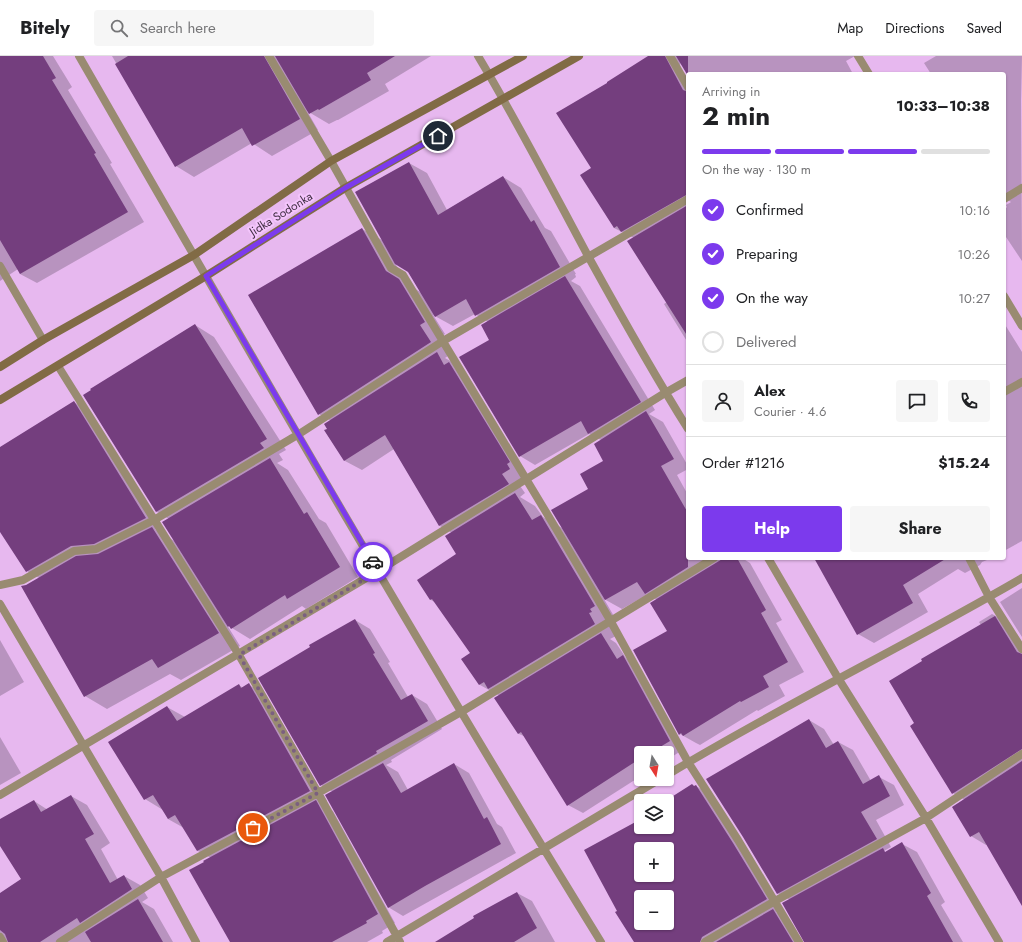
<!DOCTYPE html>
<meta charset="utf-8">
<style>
body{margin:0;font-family:Jost,sans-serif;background:#f6f6f6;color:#202124;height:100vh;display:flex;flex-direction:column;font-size:15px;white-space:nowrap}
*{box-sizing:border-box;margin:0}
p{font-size:13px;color:#757577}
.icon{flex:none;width:22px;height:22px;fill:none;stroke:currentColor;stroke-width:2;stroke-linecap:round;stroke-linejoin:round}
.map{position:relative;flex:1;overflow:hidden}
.drawer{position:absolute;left:686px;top:16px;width:320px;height:488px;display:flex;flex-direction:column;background:#fff;border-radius:4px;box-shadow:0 1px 3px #0004}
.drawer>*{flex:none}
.needle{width:26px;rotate:169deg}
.tools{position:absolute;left:634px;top:690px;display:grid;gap:8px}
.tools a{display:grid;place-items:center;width:40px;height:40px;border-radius:4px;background:#fff;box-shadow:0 1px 3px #0004;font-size:20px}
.pin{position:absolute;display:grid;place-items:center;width:34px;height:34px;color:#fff;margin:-17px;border:2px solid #fff;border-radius:50%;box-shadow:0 1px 4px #0007}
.courier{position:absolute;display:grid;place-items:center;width:40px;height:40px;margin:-20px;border:3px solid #7c3aed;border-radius:50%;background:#fff;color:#222;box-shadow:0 1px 5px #0007}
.summary em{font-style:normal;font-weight:700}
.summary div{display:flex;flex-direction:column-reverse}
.summary{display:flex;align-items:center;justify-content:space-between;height:68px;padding:0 16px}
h1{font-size:26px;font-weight:700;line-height:30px}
.bar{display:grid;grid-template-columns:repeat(4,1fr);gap:6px 4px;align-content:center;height:48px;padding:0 16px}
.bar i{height:5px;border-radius:3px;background:#e0e0e0}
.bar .on{background:#7c3aed}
.bar p{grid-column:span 4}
.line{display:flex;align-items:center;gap:10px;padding:0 16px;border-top:1px solid #e0e0e0}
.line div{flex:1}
.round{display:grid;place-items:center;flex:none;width:42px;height:42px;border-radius:4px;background:#f6f6f6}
ol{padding:0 16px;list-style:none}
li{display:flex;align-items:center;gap:12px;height:44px}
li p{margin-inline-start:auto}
li .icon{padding:4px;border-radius:50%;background:#7c3aed;color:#fff;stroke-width:4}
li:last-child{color:#757577}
li i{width:22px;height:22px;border:2px solid #e0e0e0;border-radius:50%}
.primary-button{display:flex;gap:8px;margin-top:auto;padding:8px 16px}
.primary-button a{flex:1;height:46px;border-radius:4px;background:#7c3aed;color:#fff;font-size:16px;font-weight:700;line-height:46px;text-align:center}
.primary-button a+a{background:#f6f6f6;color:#202124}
header{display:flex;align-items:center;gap:24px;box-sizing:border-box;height:56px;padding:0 20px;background:#fff;border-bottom:1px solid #e0e0e0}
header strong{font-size:19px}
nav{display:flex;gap:22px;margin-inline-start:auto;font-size:14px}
.search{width:280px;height:36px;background:#f6f6f6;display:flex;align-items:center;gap:10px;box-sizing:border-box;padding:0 14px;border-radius:4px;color:#757577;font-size:15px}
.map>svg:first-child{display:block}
.shadow{fill:#0003;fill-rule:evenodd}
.building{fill:#743e7e;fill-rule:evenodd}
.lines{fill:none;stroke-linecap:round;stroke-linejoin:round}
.minor{stroke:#998b71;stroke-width:8}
.secondary{stroke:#816b45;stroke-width:8}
.done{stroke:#7b5f80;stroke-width:4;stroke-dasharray:0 7.2}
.route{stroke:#7c3aed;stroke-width:5}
.labels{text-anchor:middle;stroke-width:4;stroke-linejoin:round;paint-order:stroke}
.street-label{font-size:12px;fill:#412f44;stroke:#f4c5fc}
</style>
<header>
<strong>Bitely</strong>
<div class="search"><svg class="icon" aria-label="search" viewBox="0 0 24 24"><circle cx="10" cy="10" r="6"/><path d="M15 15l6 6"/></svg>Search here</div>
<nav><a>Map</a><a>Directions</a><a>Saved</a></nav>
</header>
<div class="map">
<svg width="1022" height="886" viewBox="0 0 1022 886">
<rect width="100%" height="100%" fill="#e7b8ef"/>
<path class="shadow" d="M0,0H53L72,31L68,34L112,107L110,108L144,166L37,227L20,218L18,213L0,225Z
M112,0H431L385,28L389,35L338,64H337L329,68L307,55L318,74L272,100L252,87L194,121L176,110Z
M650,0H855L846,5L853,18H688L681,6L680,9L681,13L688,25V287L664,248L667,246L634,182L614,172L592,112L608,27Z
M936,0H1022L1021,44L1022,205L1004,178V154L1007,151L1006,149L1011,146L1004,142V18H931L924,7Z
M409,107L427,117L447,154L503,121L521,132L545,172L551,175L576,218H575L576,221L571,225L580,230L655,354L649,358L663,366L688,410V413L677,419L688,439V502H742L750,507L782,564L776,567L804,616L779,629L785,640L758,655L757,654L700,689L696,687L680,678L668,575L657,544L648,538L622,553L604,543L615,562L616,580L610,583L616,587L626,602L638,609L684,693L667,704V697H641V720L583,757L568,749L526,681L519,678L496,642L500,640L480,629L472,598L436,547L431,544L418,524L457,498L452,477L440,470L394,393L362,414L345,405L325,375L328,373L331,365L319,358L362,173L384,185ZM395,207L408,215L422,237L407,228ZM475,258L488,266L491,284L520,400L535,409L589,378L601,384L604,405L589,433L564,473L543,461L535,450L520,441L525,437L518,427L526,416L454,307L445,302L451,298L440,281L445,278L433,259L453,270Z
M1004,267L1022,296V485L1004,495Z
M195,269L214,281L286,394L279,398L283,404L277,407L288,414L319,463L326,467L358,521L306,553L302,550L250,583L227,569L240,590L181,624L170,618L107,653L85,640L26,530L39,522L27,515L0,474V392L74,346L89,355L161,470L155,473L176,486L169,463L157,456L84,340Z
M812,502H992L982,506L980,509L965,517L958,513L918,538L928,556L874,587L858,578L817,505Z
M1022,532V581L1000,546Z
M992,558L1007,566L1022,590V847L987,788L986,789L971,780L965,744L953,737L916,668L981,569L979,566Z
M355,564L370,573L390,606L388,607L408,641L412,639L427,648L442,673L391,704L392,706L386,709L398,716L408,734L454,708L469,717L497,768L502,771L516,797L403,860L388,851L333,736L321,729Z
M0,584L24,626L0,640Z
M239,629L243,632L249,629L266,639L327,745L321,748L333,755L395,867L382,875L383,877L367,886H235L211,802L198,795L184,772L168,763L163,754L145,743L167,651L185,661Z
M809,664L824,673L834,689L838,686L853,694L871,725L879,721L894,729L904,749L876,764L891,791L882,796L883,798L902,788L917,796L945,846L941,849L963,886H805L790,844L777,837Z
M0,681L21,717L0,729Z
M696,730L711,739L781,852L776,856L788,863L802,886H635L641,764V771H667V750ZM641,793H667V819H641ZM641,841H667V867H641Z
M71,740L87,749L110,787L101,793L118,824L124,820L140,829L148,842L142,846L154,853L173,886H0V838L22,824L0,788V765L34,745L48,754Z
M517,837L532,845L555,886H437Z"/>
<path class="building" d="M0,0H43L56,22L52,24L96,97L94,98L128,156L20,218L0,184Z
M128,0H264L300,63L252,90L242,72L175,111L115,8Z
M275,0H395L367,17L371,24L319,54L318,53L309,58Z
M648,0H665L683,34L688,36V138L621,176L617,170L614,172L580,119L591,112L556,57L607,27V26Z
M676,0H688V20Z
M409,106L438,159L503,120L531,166L534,164L560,211L475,260L466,243L435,261L408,216L395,208L355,136Z
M688,149V281L627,185Z
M362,172L386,215L399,223L425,266L420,269L431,286L318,359L248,239Z
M565,220L641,346L588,378L581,365L519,401L459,301L489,284L481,269Z
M195,268L267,383L260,387L264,392L156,456L83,339L91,334L90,333Z
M437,296L444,309L449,306L510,406L507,408L510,413L502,418L509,428L439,470L385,379L344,405L324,374L327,373L324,368Z
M74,345L146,462L94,488L71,490L26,516L0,476V391Z
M646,355L674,403L661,410L688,457V511L645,538L637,526L605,544L551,454L588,433L580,418L603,405L594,388Z
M270,402L304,458L307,456L340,511L287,543L285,539L231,573L229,570L228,571L162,466Z
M515,437L532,464L541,459L595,550L590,553L592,556L589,557L595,568L488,633L484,626L479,629L461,603L470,597L432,543L430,544L417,524L456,498L445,480Z
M152,471L219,577L158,612L152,603L84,641L21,530L26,529L76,500L98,498Z
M724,502H737L766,554L761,557L788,606L763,620L769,631L741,646L740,645L683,680L681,677L679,679L633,594L667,575L650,547Z
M814,502H947L903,529L913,547L857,579Z
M995,560L1017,596L1022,598V693L952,738L910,670L914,667L889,625L922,605L921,603Z
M355,563L375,597L373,598L401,644L412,638L428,665L376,695L377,697L320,730L258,622L310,591L309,589Z
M601,577L617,603L623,599L670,685L650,697H641V702L567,750L521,676L518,678L494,642Z
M249,627L310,735L197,795L175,759L168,763L153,739L144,744L108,686L167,650L177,665L239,628L241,632Z
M809,663L826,692L838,685L863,728L879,719L890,740L861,756L877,783L777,838L743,781L706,723Z
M1022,705V850L979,776L970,781L952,751Z
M383,707L401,737L454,707L484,763L487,761L501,788L425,830L388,852L325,739Z
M692,728L694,730L696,729L733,787L767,843L702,881L700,886H634L615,856L617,855L584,794L641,763V771H667V749L672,746L670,742ZM641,793H667V819H641ZM641,841H667V867H641Z
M71,739L94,778L85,783L110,827L124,819L132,833L80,867L77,862L40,886H8L5,878L0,874V837L21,823L0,790V763L34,744L41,756Z
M316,744L378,858L366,865L367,867L332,886H230L189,814L204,806L203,805Z
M902,786L931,837L927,840L953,886H804L782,847L883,792L885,796Z
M517,836L537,872L514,886H435L474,862L473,860Z
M138,843L163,886H91L85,876Z
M773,853L793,886H716Z"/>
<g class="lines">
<path class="minor" d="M79,0C250,297 421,595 601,886
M269,0L331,105L391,212L403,219L555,471L610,564L688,706L738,784L799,886
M478,0C517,65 552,133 588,200C620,258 653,317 688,373
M670,0L688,31
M858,0L869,18
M1004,143L1022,132
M0,210L43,284
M1004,240L1022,270
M58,310L239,599L318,737L400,886
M1004,336L1022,326
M768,502L838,622L926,762L999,886
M969,502L989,541L1022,593
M0,529L23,524L74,495L96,493L154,464L299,378L443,285L688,143
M0,548L161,821L196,886
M667,719C783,649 905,590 1022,522
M0,739L378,515L665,337L688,324
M0,881L3,886
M60,886L161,821L318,737L461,656L714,502
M387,886L660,723
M705,886L775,845L926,762L1022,698"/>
<path class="secondary" d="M0,311L43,284L194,199L331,105L523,0
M0,344L206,220L345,132L579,0"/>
</g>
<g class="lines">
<path class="done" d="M253,772L318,737L239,599L378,515L373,506"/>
<path class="route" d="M373,506L206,220L345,132L438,80"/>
</g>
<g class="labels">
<g class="street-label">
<text transform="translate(281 158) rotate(-32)" y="4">Jidka Sodonka</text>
</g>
</g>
</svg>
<div class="tools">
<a><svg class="needle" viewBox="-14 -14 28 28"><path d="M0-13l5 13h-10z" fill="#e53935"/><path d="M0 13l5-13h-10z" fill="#757577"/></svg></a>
<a><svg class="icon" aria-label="layers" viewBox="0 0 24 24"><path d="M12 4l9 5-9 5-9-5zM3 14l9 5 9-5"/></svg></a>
<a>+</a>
<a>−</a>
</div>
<div class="pin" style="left:253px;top:772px;background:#ea580c"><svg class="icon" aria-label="bag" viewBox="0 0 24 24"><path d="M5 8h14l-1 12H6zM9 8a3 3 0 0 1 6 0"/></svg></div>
<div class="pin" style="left:438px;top:80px;background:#1f2937"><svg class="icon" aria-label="home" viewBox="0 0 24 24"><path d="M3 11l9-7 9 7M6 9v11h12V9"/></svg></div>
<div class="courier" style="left:373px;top:506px"><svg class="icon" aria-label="car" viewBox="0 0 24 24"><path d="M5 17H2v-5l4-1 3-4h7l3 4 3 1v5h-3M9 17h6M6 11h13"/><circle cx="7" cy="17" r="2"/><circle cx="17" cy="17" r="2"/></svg></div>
<section class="drawer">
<div class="summary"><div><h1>2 min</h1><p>Arriving in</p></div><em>10:33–10:38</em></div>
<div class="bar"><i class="on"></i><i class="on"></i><i class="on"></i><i></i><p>On the way · 130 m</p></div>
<ol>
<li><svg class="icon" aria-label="check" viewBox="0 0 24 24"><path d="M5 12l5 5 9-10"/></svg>Confirmed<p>10:16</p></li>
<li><svg class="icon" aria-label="check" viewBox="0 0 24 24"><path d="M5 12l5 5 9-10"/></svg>Preparing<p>10:26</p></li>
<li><svg class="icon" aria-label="check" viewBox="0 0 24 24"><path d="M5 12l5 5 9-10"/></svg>On the way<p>10:27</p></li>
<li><i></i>Delivered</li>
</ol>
<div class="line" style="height:72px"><a class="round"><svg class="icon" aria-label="person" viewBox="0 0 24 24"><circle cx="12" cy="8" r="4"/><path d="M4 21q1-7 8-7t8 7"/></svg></a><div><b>Alex</b><p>Courier · 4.6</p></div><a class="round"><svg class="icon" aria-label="chat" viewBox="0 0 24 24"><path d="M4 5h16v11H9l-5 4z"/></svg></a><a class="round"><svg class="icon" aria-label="phone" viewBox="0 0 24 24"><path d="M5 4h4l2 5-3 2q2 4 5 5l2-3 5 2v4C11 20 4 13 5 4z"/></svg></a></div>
<div class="line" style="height:52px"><div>Order #1216</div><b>$15.24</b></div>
<div class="primary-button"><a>Help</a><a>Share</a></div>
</section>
</div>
